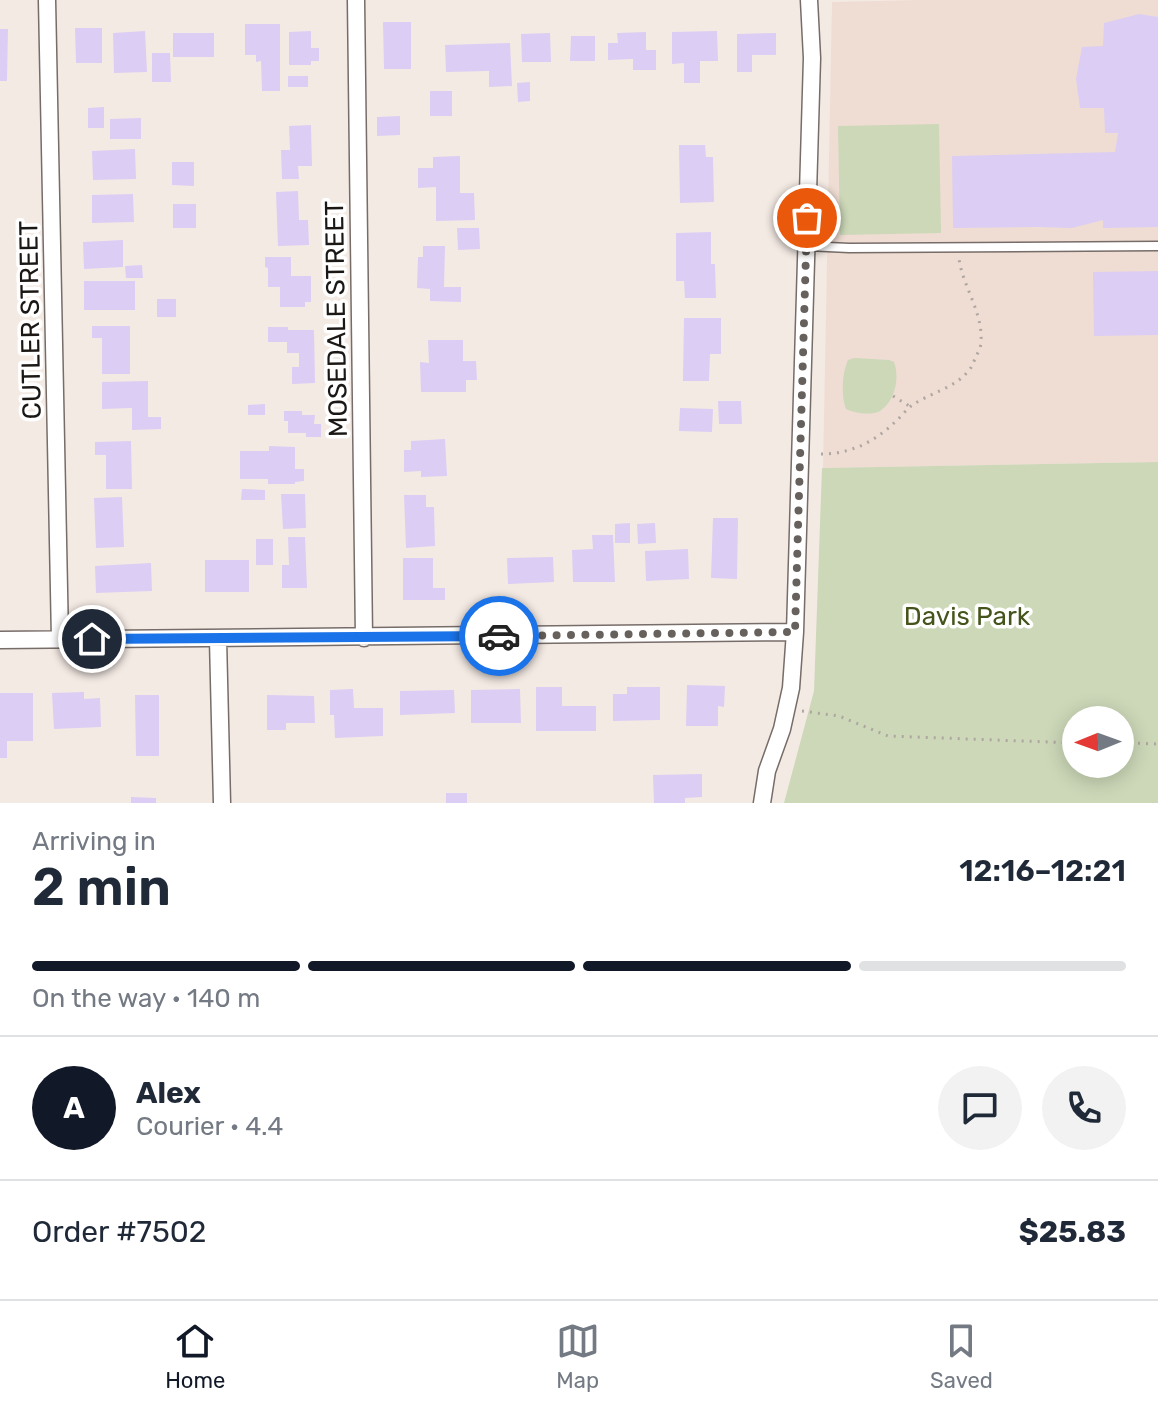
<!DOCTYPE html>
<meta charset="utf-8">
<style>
body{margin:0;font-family:Rubik,sans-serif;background:#f2f2f3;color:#1f2937;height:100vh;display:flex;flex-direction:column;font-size:30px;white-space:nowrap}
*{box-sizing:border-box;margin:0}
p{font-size:26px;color:#747a83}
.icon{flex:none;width:44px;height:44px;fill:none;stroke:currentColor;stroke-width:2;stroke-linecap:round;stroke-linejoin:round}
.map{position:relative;height:803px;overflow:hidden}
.details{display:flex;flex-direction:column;background:#fff;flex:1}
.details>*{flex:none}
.needle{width:52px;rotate:269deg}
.tools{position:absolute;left:1062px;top:706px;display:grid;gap:16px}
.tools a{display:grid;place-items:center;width:72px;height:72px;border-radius:50%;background:#fff;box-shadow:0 4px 20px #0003;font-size:40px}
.pin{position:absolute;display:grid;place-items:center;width:68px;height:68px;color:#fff;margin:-34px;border:4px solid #fff;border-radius:50%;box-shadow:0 2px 8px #0007}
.courier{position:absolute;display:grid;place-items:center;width:80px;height:80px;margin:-40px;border:6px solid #1a73e8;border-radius:50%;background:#fff;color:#222;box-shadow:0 2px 10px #0007}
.summary em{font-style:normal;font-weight:600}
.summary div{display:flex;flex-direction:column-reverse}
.summary{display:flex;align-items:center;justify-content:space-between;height:136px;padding:0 32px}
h1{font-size:52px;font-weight:600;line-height:60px}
.bar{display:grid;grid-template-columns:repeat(4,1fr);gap:12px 8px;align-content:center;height:96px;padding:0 32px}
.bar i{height:10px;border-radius:6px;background:#e0e1e3}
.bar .current{background:#111827}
.bar p{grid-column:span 4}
.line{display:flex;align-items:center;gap:20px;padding:0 32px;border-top:2px solid #e0e1e3}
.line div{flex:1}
.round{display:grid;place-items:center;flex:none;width:84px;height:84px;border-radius:42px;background:#f2f2f3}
.tab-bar{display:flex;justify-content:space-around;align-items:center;height:112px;border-top:2px solid #e0e1e3;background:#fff;font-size:22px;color:#747a83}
.tab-bar a{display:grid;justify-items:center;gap:4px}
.tab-bar .current{color:#111827}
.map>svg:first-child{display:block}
.built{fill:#efddd3}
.green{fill:#ccd8b8;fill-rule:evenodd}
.building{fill:#dccdf4}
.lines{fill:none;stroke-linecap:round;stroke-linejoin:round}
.lane-casing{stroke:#766c68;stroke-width:11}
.street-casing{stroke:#766c68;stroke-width:19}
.path{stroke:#aea6a1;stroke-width:3;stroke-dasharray:2 6;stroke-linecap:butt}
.lane{stroke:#fff;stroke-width:8}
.street{stroke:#fff;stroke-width:16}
.done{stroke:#67615d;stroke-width:8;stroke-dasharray:0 14.4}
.route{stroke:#1a73e8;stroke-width:10}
.labels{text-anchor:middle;stroke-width:7;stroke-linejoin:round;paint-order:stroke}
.street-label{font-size:26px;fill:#1b1715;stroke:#fff}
.park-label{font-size:26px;fill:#44541b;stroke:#fff}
</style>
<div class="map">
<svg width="1158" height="803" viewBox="0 0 1158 803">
<rect width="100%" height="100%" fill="#f4eae4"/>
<path class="built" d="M918,0H1158V462L823,468L832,2Z"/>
<path class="green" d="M939,124L941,233L840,235L838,126Z
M854,358L889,360L894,362C900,378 895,401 880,411C871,416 854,413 846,409C841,396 842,373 848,360Z
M1158,462V803H784L814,691L822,468ZM1076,720H1120V764H1076Z"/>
<path class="building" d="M1139,14L1158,17V227L1103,228V220L1072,228L1038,227L953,228L952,156L1115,152L1118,133H1105L1104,108H1080L1076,79L1082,47L1103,46L1104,23Z
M383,22H411V69H384Z
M245,24H280V91H262L261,61L256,62V55H245Z
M75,28H102V63H76Z
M0,29H8L7,81H0Z
M145,31L147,72L114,73L113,33Z
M311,31V48H319V61H311V65H289V32Z
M717,31L718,61H700V83H684V63L672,64V32Z
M646,32V50H656V70H633V59L608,60V43H618L617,33Z
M173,33H214V57H173Z
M550,33L551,62H522L521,34Z
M776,33V55H752V72H737V34Z
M571,36H595V61H570Z
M510,43L512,86L489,87V71L446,72L445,45Z
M152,53H170L171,82H152Z
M288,76H308V87H288Z
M530,82V101L518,102L517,83Z
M430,91H452V116H430Z
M104,107V128H88V108Z
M400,116V135L377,136V117Z
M141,118V139H110V119Z
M311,125L312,166H298L299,179H282L281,150H290L289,126Z
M679,145H705L706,157H713L714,202L680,203Z
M135,149L136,179L93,180L92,151Z
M460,156V193H474L475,220L436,221V187L418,188V168H433V157Z
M172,162H194V186L172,185Z
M298,191L299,220H308L309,245L278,246L276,192Z
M133,194L134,222L92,223V195Z
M173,204H196V228H173Z
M457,228H479L480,249L458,250Z
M711,232V264H715L716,298H685L684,281H676V233Z
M123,240V267L84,269L83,242Z
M423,246H445L444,287H461V302L430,301V289L417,288L418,257H423Z
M265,257H291V276H311V302H305V307H280V287H268V268L265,267Z
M142,265L143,278H126L125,266Z
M1158,271V335L1094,336L1093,272Z
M84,281H135V310H84Z
M157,299H176V317H157Z
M684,318H721V354H710L709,381H683Z
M92,326H130V374H102V338H92Z
M268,327H288V330H314L315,383L292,384V367H299V353H287V342H268Z
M428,340H463V361H476L477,380H466V392H421L420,362L429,363Z
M148,381V417H161V429L132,430V408L102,409V382Z
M718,401H741L742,424H719Z
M265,404V415H248V405Z
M680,408L713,409L712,432L679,431Z
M284,411H302V415H315L314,424H321V437H306V433H288V421H284Z
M445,439L447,476L421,477V471L404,472V450H411V441Z
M131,441L132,489H106V455H95V442Z
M269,446L295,447V469H304V481L295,482V484H268V479H240V451H269Z
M242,489L265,490V500H241Z
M281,494H305L306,528L283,529Z
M404,495H426V507H434L435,546L406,548Z
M122,497L124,547L96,548L94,498Z
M713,518H738L737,579L711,578Z
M630,523V543H615V524Z
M655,523L656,543L638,544L637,524Z
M592,535H613L615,582H573L572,550L593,549Z
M288,537H305L307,588H282V565H289Z
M256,539H273V565H256Z
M688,549L689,579L646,581L645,551Z
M553,557L554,582L508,584L507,558Z
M403,558H433V588H445V600H403Z
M205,560H249V592H205Z
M151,563L152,591L96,593L95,566Z
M687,685L725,686L724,707L718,706V726H686Z
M536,687H562V706H596V731H536Z
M627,687H660V720L613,721V694H627Z
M353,689L354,708H383V736L335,738L334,715H330V690Z
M520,689L521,723H471V690Z
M454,690L455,713L400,715V691Z
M84,692V699L100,698L101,727L54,729L52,693Z
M0,693H33V741H7V758H0Z
M135,695H159V756H136Z
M267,695L314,696L315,723H286V730H267Z
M702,774V797L685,798V803H654L653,775Z
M446,793H467V803H446Z
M131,797L156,798V803H131Z"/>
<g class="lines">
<g class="lane-casing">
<path id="lane" d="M807,246L849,248L1158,246"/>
</g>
<g class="street-casing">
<path id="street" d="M47,0L60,639
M356,0L364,638
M218,639L222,803
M0,640L795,632
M762,803L767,771L782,729L791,688L795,632L812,58L809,0"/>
</g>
<path class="path" d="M893,396L911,407
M821,454C849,454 873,443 894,423C900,418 905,411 911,406C929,393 956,388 969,370C972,367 973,363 975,359C977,354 981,348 981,342C983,312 963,287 959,259
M802,711L839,716L888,736L1076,743
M1120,724C1132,734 1132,749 1120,759
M1130,743L1158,744"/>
<use href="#lane" class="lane"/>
<use href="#street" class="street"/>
</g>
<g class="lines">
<path class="done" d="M499,636L795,632L807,218"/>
<path class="route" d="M92,639L499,636"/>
</g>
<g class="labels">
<g class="street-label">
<text transform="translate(336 319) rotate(-91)" y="9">MOSEDALE STREET</text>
<text transform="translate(30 320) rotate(-91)" y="9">CUTLER STREET</text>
</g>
<g class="park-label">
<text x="967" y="625">Davis Park</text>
</g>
</g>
</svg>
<div class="tools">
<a><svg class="needle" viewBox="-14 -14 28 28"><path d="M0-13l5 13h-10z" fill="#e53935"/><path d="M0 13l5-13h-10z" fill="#747a83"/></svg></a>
</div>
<div class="pin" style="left:807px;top:218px;background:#ea580c"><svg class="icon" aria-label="bag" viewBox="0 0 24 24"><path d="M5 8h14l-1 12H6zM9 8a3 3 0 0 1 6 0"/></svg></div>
<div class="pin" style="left:92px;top:639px;background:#1f2937"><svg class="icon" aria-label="home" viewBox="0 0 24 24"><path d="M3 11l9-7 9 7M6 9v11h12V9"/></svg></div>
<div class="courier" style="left:499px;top:636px"><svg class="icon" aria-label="car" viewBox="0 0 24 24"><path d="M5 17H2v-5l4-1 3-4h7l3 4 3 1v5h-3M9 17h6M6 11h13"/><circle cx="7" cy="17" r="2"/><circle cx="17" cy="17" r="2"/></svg></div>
</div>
<section class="details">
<div class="summary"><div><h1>2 min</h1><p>Arriving in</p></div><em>12:16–12:21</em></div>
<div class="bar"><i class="current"></i><i class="current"></i><i class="current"></i><i></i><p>On the way · 140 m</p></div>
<div class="line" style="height:144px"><b class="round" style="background:#111827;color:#fff">A</b><div><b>Alex</b><p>Courier · 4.4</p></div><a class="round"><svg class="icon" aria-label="chat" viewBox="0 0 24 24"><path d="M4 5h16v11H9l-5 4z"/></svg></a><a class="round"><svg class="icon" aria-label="phone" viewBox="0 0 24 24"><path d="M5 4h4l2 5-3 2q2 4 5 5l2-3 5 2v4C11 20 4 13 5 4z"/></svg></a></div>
<div class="line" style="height:104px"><div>Order #7502</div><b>$25.83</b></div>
</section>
<nav class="tab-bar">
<a class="current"><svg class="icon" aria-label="home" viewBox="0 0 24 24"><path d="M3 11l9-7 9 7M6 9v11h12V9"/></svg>Home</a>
<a><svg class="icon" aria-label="map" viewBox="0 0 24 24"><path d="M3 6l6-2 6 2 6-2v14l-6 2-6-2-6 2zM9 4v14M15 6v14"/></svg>Map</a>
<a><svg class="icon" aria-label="saved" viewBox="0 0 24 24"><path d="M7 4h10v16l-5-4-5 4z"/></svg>Saved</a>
</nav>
